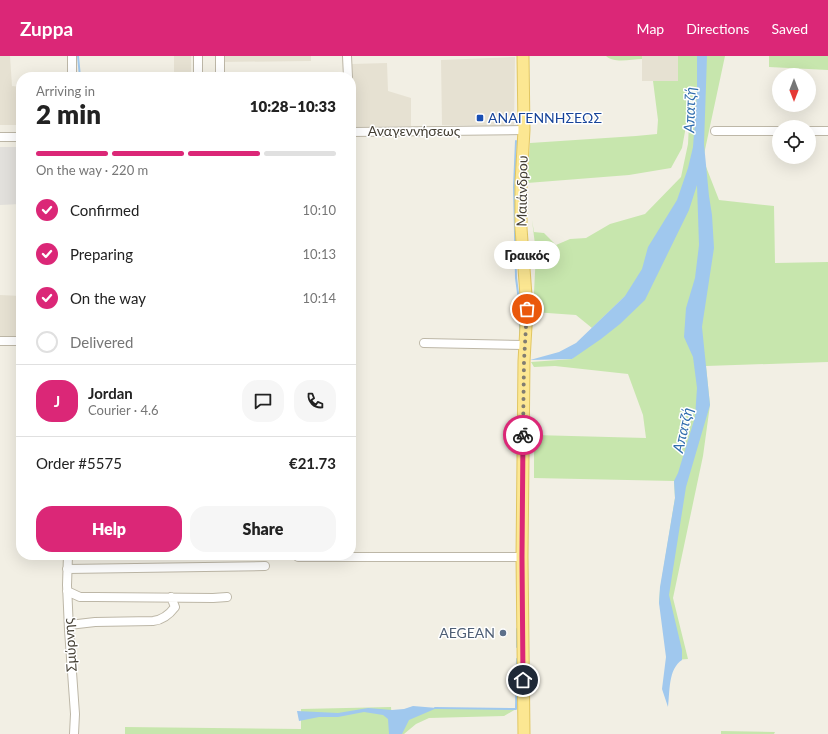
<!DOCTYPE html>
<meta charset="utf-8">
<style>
body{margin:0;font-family:Lato,sans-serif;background:#f6f6f6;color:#222;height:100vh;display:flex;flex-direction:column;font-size:15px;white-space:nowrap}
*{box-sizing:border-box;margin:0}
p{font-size:13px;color:#767676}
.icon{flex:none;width:22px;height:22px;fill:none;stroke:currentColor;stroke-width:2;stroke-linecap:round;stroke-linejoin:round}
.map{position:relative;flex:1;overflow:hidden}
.sheet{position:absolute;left:16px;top:16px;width:340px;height:488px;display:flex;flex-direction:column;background:#fff;border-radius:16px;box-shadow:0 4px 16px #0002}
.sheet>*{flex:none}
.needle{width:26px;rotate:180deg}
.fabs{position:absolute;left:772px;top:12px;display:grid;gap:8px}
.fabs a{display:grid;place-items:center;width:44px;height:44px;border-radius:50%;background:#fff;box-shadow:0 4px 16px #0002;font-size:20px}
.pin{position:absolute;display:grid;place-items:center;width:34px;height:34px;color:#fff;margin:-17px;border:2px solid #fff;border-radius:50%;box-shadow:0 1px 4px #0007}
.courier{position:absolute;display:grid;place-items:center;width:40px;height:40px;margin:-20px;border:3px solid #db2777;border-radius:50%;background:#fff;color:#222;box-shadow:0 1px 5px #0007}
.bubble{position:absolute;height:28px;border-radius:14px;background:#fff;box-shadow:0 4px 16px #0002;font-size:13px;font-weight:800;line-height:28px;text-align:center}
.head em{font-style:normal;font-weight:800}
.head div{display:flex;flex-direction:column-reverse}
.head{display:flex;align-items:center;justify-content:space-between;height:68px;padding:0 20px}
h1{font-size:26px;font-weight:800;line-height:30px}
.bar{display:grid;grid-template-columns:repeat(4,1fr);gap:6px 4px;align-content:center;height:48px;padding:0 20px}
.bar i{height:5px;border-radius:3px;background:#e0e0e0}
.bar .current{background:#db2777}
.bar p{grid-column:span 4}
.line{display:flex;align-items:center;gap:10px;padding:0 20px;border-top:1px solid #e0e0e0}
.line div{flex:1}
.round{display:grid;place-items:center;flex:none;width:42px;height:42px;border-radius:16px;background:#f6f6f6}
ol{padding:0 20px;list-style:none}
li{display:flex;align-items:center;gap:12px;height:44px}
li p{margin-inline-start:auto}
li .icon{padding:4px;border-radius:50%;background:#db2777;color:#fff;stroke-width:4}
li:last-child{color:#767676}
li i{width:22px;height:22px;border:2px solid #e0e0e0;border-radius:50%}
.action{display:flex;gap:8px;margin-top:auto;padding:8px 20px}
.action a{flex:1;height:46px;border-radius:16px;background:#db2777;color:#fff;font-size:16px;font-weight:800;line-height:46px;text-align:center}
.action a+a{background:#f6f6f6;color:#222}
header{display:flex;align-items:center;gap:24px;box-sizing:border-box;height:56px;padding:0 20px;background:#db2777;color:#fff}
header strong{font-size:19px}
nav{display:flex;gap:22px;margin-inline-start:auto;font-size:14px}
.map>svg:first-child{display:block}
.residential{fill:#e6e1d2}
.green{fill:#c7e6ad}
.parking{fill:#e2e0dc}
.water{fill:#a0c8ee}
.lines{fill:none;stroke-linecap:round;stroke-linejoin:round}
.stream{stroke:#a0c8ee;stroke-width:2}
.minor-casing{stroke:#bdb7a7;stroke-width:10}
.major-casing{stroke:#e1c662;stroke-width:13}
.minor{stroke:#fff;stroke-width:8}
.major{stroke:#fce792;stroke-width:11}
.done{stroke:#817d72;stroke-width:4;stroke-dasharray:0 7.2}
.route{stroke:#db2777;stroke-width:5}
.transit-dot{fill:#1a4fb4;stroke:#fff;stroke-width:1.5}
.service-dot{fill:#5c6f8a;stroke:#fff;stroke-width:1.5}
.labels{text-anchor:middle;stroke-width:3;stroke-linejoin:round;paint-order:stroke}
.transit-label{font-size:14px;fill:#164399;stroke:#fff;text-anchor:start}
.street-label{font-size:14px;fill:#443f34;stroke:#fff}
.service-label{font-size:14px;fill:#4e5e75;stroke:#fff;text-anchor:end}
.water-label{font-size:15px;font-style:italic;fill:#306dad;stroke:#fff}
</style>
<header>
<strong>Zuppa</strong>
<nav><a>Map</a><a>Directions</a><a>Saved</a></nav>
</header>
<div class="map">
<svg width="828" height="678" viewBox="0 0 828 678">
<rect width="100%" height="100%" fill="#f2efe4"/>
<path class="residential" d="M0,0H10L12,30L21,31V69H0Z
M174,0H191V20L174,21Z
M221,0H311V5L221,6Z
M642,0H678V25H642Z
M515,1L514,70L442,69L441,4Z
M387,7L388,35L411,42V70L351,71V23L353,22L352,8Z
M0,239L21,240V282H0Z"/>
<path class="green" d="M606,0H642V3C631,3 615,8 606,0Z
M678,0H725L703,103L719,144L774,150L775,207L828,206V306L706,310L710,349L703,400L673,542L688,603L675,604L659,546L660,534L675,442L674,425L534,422V379L646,382L643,359L628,318L555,310L534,311L531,306L572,303L625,240L592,272L576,259L533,256L536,197L532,164L534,176L544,177L556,189L570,183L586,182L610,168L645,158L681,121L688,88L690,48L682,92L671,112L629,119L527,127L530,87L636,80L657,78L658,64L653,25H678Z
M769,0H828V14L769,11Z
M199,16V21H82V18Z
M391,651L392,666L407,653H516L504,660L429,662L416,668L404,678H125V671L301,673V653Z
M721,675L775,676L774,678H721Z"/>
<path class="parking" d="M0,91H21V148L0,149Z"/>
<path class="water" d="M697,0H707L704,88L709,140L712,159L714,192L702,271L710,349L686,431L669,539L682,594V604C668,613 670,636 668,651L662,633L666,601L659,547L660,531L675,442L674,425L678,417L695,361L697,332L693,301L684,281L686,252L695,222L699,189L697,129L689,154L645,244L620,268L601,283L572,303L530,304L559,296L576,287L625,240L642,213L648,191L677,144L688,112L693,91L697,36Z
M413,650L437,652L409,664L402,678H389L388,663L383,659L364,656L338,661H319L299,665L297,655L338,657L368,652L392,654L404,653Z"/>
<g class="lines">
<path class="stream" d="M78,0L80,21
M516,85L514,131L516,222L520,252V280
M517,591V573
M435,652L516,653L517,603"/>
<g class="minor-casing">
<path id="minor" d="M72,0V21
M198,0V21
M220,0V21
M347,0L348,21
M715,75H779
M809,75H828
M351,76L524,74
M0,81H21
M0,285H21
M424,287L525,289
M68,499L67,529L69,574L75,658L74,678
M298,501H522
M67,513L265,510
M67,535L80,541H96L213,542L227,541
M69,569L95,566L153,565C163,564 169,559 175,551L171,541"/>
</g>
<g class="major-casing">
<path id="major" d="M523,0L524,74L521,126V172L527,253L524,305L522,501L524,678"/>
</g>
<use href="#minor" class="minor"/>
<use href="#major" class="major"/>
</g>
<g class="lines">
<path class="done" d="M523,379L524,305L527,253"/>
<path class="route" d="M523,624L522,501L523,379"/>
</g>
<rect class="transit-dot" x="476" y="58" width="8" height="8" rx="2"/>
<circle class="service-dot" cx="503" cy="577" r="4"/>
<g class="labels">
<g class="transit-label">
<text x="488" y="67">ΑΝΑΓΕΝΝΗΣΕΩΣ</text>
</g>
<g class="street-label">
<text x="414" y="80">Αναγεννήσεως</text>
<text transform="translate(522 135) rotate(-89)" y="5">Μαιάνδρου</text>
<text transform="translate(70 589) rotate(-94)" y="5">Σμύρνης</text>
</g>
<g class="service-label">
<text x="495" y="582">AEGEAN</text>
</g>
<g class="water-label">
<text transform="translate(690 54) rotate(-88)" y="5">Απατζή</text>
<text transform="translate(683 374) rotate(-77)" y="5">Απατζή</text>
</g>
</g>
</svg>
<div class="fabs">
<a><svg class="needle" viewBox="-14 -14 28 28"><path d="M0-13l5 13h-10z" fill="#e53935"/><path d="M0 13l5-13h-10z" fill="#767676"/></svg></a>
<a><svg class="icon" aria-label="locate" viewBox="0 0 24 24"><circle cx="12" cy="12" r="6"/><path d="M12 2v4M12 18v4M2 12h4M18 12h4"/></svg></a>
</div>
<div class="pin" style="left:527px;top:253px;background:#ea580c"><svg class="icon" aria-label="bag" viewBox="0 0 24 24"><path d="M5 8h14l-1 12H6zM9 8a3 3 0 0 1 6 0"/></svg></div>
<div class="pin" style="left:523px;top:624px;background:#1f2937"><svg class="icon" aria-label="home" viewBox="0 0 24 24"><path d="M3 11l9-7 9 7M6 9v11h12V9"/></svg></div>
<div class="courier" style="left:523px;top:379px"><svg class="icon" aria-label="bike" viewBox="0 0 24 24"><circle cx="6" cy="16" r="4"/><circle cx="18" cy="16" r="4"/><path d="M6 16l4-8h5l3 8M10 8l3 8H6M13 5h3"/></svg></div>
<div class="bubble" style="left:494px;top:185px;width:66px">Γραικός</div>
<section class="sheet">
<div class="head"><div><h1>2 min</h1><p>Arriving in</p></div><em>10:28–10:33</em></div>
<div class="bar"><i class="current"></i><i class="current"></i><i class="current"></i><i></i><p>On the way · 220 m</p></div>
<ol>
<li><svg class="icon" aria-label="check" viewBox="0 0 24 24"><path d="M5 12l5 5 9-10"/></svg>Confirmed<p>10:10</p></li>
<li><svg class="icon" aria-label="check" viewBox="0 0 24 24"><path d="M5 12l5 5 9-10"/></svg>Preparing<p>10:13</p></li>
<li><svg class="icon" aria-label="check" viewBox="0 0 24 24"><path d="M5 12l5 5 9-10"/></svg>On the way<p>10:14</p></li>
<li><i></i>Delivered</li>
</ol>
<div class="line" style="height:72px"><b class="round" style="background:#db2777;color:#fff">J</b><div><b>Jordan</b><p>Courier · 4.6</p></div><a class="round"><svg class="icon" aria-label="chat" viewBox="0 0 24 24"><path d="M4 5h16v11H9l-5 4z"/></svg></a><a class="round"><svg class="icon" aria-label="phone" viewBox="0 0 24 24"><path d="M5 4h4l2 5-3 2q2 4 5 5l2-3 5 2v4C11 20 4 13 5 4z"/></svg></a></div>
<div class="line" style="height:52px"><div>Order #5575</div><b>€21.73</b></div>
<div class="action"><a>Help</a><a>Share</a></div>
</section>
</div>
